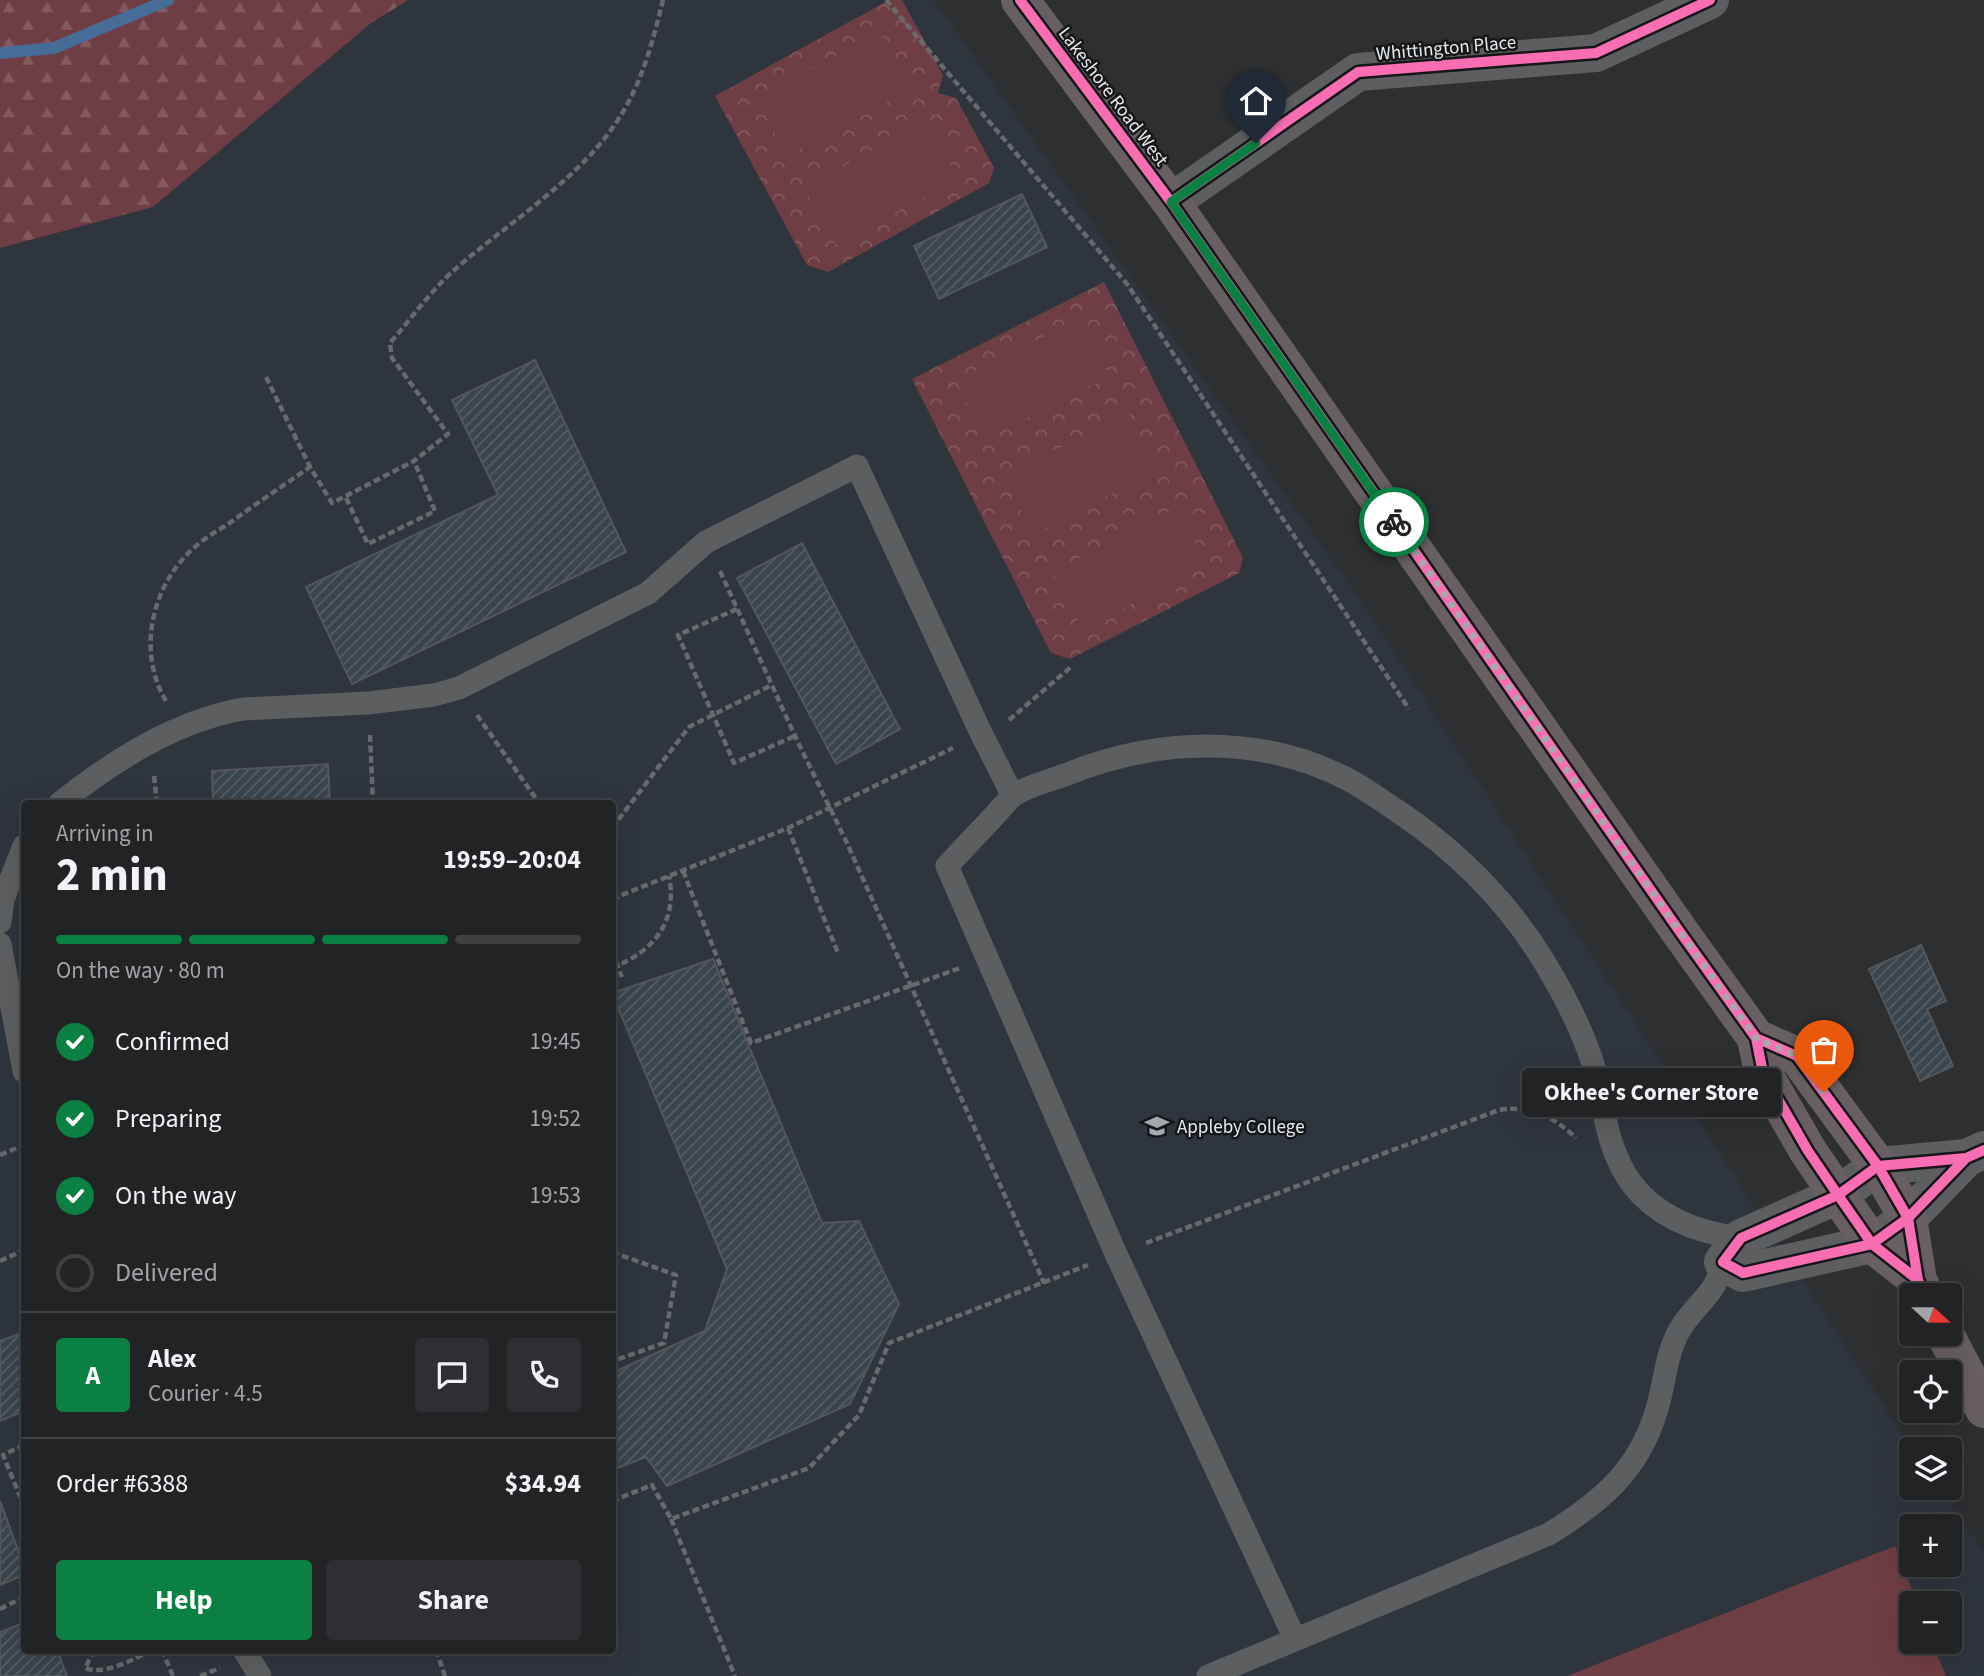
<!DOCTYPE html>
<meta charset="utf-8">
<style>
body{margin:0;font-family:"Source Sans 3",sans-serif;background:#2e2f32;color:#f1f3f6;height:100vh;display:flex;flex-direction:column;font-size:26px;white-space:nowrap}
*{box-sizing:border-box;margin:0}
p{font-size:23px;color:#a2a4a7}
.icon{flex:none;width:38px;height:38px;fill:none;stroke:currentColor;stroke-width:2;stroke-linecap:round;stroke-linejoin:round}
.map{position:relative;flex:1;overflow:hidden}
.details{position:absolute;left:21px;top:800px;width:595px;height:854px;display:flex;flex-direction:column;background:#222325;border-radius:7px;box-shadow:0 7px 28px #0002,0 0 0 2px #3f4042}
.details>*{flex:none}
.needle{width:46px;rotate:111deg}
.buttons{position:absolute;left:1899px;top:1283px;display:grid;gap:14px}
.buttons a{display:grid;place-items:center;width:63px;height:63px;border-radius:7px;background:#222325;box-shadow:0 7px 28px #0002,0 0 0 2px #3f4042;font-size:35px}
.pin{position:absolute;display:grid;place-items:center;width:60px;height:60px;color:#fff;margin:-72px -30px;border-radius:50% 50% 50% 0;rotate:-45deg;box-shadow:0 0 7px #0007}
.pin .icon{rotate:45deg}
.courier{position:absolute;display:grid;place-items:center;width:70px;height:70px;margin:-35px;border:5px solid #0b8043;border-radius:50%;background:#fff;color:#222;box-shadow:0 2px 9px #0007}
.bubble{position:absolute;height:49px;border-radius:7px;background:#222325;box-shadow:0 7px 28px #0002,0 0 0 2px #3f4042;font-size:23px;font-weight:700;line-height:49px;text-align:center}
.head em{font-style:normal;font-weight:700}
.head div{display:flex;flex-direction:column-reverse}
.head{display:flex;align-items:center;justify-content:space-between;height:119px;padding:0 35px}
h1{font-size:46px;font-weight:700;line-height:52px}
.bar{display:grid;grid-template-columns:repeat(4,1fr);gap:10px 7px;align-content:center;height:84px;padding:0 35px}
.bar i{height:9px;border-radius:5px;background:#3f4042}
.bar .on{background:#0b8043}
.bar p{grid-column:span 4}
.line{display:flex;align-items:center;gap:18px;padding:0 35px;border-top:2px solid #3f4042}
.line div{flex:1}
.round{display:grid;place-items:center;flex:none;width:74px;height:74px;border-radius:7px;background:#2e2f32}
ol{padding:0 35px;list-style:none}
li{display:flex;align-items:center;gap:21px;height:77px}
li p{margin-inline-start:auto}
li .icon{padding:7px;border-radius:50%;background:#0b8043;color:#fff;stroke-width:4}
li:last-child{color:#a2a4a7}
li i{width:38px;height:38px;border:4px solid #3f4042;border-radius:50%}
.button{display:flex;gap:14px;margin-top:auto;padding:14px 35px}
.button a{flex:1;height:80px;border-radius:7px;background:#0b8043;color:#fff;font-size:28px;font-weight:700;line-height:80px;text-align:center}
.button a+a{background:#2e2f32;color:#f1f3f6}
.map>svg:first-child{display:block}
.built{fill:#2f353d;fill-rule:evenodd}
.forest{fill:url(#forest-firs)}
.park{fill:url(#park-crowns)}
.pitch{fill:#6f3e44}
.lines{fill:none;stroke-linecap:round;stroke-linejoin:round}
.stream{stroke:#456d98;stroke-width:12}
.building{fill:url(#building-hatch);stroke:#545658;stroke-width:2}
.path{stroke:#68696b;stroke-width:4.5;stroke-dasharray:7 3.5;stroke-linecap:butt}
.service{stroke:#5d5e5f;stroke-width:23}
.minor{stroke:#5d5e5f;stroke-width:38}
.primary{stroke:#685f62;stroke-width:38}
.cycleway-casing{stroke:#151618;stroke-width:15}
.cycleway{stroke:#f96db3;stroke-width:10}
.done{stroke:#a6a9ab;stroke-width:7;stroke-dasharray:0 12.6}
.route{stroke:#0b8043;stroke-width:9}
.labels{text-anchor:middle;stroke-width:5;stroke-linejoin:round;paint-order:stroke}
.street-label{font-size:19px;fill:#e7eaec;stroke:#151618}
.poi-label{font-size:19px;fill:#e7eaec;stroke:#151618;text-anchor:start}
</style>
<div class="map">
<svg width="1984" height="1676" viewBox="0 0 1984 1676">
<defs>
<pattern id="forest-firs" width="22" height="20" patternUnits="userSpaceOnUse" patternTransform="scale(1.75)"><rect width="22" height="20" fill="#6f3e44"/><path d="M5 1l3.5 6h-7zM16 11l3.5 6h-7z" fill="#845a5f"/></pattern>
<pattern id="park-crowns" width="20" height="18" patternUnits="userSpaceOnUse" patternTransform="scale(1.75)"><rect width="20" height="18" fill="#6f3e44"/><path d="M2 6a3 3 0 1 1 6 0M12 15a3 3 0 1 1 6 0" fill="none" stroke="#845a5f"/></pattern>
<pattern id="building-hatch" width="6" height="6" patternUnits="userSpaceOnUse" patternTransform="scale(1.75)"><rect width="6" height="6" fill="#3a444c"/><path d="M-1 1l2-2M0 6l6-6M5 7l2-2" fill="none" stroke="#565f66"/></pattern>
</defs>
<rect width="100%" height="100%" fill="#2d2f31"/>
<path class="built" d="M0,0H934L1361,601L1912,1449L1911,1488H1939L1984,1552V1676H0ZM24,803H612V1650H24ZM1911,1526H1950V1564H1911ZM1911,1603H1950V1642H1911Z"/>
<path class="forest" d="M0,0H408L371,23L153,207L0,248Z"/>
<path class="park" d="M889,0H902L943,75L938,93L956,98L994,168L989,183L828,272L807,265L715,96Z
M1104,282L1243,558L1239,573L1070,659L1051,653L912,379Z"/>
<path class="pitch" d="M879,32L910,89L787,156L756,99Z
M927,120L958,178L836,245L804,188Z
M1080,318L1110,376L985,439L956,381Z
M1128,413L1158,470L1033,534L1004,476Z
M1177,508L1206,565L1082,629L1052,571Z
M1895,1546L1917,1603H1911V1642H1932L1946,1676H1567Z"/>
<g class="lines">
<path class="stream" d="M0,53L54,48L168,0"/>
</g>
<path class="building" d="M1022,194L1047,247L939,299L914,246Z
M535,360L626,552L352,684L306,587L498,495L452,400Z
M802,543L900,729L836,764L737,578Z
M328,764L330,803H213L212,771Z
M1921,945L1946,1001L1927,1009L1953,1066L1920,1081L1869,969Z
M713,959L822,1223L859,1221L899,1304L850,1404L667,1486L646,1457L612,1470V1369L614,1372L705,1331L727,1269L612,993Z
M24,1332V1411L0,1421V1341Z
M0,1501L24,1566V1575L0,1585Z
M24,1623V1650H57L67,1676H0V1632Z"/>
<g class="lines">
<path class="path" d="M886,0L1127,284L1409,709
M266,377L310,467
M346,498L368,544L435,511L414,461
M720,571L795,736L846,841L1044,1283
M737,609L678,635L734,763L795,736
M166,701C136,651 152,583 196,546C206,537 219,530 231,522C257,503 284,485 310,467L332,503L414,461L448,434L392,358L390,343C410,320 430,292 453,271C512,219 592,173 629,101C645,71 655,33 663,0
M477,715L539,803
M1009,720L1072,666
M370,735L373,803
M154,776L157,803
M612,828L689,727L772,685
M788,828L838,953
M683,871L751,1043L960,968
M612,899L788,828L953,748
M612,952L622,977
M612,968C654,951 678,922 669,876
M0,1155L24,1145
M1146,1243L1499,1110C1530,1105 1553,1116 1576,1138
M612,1252L676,1275L664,1343L616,1360L612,1353
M0,1261L24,1250
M24,1445L3,1455L24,1506
M612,1501L652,1485L671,1519L809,1468L859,1415L889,1343L1088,1265
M671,1519L735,1676
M0,1609L24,1597
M94,1650L85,1668C105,1676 135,1658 153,1650
M162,1650L173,1676
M436,1650L445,1676
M200,1676L220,1668"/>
<path class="service" d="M60,803C113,761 175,721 243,709L368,703L434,695L459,688L648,593L706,542L857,466L981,733L1013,796
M0,922L3,899L24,846
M0,944L24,1071
M1295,1639L1116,1254L947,866C963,849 979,832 995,815C1001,809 1007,800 1014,795C1030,785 1052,780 1070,773C1159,738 1262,734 1349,780C1366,789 1382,801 1399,812C1458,852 1508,902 1545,963C1563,993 1581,1027 1592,1061C1604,1102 1605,1148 1632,1184C1658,1218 1699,1233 1741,1238
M244,1650L260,1676
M1208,1676L1549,1534C1599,1503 1638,1472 1656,1412C1665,1385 1665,1355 1680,1329C1696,1303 1716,1295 1723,1262"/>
<path class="minor" d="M1171,202L1358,72L1596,53L1710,0
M1966,1158L1908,1218L1872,1244L1743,1273L1723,1262L1741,1238L1838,1195L1878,1166L1966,1158L1984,1150"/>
<path class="primary" d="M1020,0L1171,202L1680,932L1756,1038L1763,1073L1808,1151L1838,1195L1872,1244L1918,1280
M1756,1038L1797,1056L1878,1166L1908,1218L1918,1280L1923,1291
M1945,1334L1984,1409"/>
<g class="cycleway-casing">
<path id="cycleway" d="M1020,0L1171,202L1680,932L1756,1038L1763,1073L1808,1151L1838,1195L1872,1244L1918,1280
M1171,202L1358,72L1596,53L1710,0
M1756,1038L1797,1056L1878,1166L1908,1218L1918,1280L1925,1295
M1966,1158L1908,1218L1872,1244L1743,1273L1723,1262L1741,1238L1838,1195L1878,1166L1966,1158L1984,1150"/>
</g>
<use href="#cycleway" class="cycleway"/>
</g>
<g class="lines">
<path class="done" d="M1394,522L1680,932L1756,1038L1797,1056L1824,1092"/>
<path class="route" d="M1256,143L1171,202L1394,522"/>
</g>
<defs>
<g id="school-bare" transform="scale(1.89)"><path d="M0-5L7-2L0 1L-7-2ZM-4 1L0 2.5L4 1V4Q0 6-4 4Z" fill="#a6a9ab" stroke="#151618" stroke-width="2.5" paint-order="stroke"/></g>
</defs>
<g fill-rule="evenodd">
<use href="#school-bare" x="1157" y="1126"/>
</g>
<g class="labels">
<g class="street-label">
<text transform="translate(1446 47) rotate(-5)" y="7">Whittington Place</text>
<text transform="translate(1114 96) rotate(53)" y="7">Lakeshore Road West</text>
</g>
<g class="poi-label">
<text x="1177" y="1133">Appleby College</text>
</g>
</g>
</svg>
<div class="buttons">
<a><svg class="needle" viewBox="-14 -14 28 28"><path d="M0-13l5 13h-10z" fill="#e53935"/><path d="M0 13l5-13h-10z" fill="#a2a4a7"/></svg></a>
<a><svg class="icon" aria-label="locate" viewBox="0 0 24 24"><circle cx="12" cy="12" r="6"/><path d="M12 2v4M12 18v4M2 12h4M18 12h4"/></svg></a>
<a><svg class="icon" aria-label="layers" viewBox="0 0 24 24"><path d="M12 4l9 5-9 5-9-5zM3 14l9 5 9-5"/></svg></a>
<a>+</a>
<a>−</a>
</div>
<div class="pin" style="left:1824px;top:1092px;background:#ea580c"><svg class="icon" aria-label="bag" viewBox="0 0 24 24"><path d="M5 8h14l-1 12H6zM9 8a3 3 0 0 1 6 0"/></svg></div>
<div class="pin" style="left:1256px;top:143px;background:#1f2937"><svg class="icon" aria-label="home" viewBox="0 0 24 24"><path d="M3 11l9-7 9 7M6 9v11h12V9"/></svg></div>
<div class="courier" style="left:1394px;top:522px"><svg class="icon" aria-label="bike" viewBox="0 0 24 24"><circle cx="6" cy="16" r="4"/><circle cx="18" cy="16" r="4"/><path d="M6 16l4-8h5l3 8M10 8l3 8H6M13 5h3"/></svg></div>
<div class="bubble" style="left:1522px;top:1068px;width:259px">Okhee's Corner Store</div>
<section class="details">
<div class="head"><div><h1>2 min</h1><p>Arriving in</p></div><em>19:59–20:04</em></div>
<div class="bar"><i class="on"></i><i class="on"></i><i class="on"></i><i></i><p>On the way · 80 m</p></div>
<ol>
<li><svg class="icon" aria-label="check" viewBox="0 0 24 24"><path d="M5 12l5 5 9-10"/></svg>Confirmed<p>19:45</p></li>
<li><svg class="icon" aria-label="check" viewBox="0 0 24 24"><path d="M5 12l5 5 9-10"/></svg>Preparing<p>19:52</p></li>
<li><svg class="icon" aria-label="check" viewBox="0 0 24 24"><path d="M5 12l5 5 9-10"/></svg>On the way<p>19:53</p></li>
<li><i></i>Delivered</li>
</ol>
<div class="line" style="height:126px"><b class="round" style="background:#0b8043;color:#fff">A</b><div><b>Alex</b><p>Courier · 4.5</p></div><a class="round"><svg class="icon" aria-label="chat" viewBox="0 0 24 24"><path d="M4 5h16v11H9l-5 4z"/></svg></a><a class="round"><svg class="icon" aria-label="phone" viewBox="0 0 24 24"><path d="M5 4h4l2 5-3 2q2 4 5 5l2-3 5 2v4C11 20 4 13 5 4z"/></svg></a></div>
<div class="line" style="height:91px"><div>Order #6388</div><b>$34.94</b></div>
<div class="button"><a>Help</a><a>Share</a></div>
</section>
</div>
